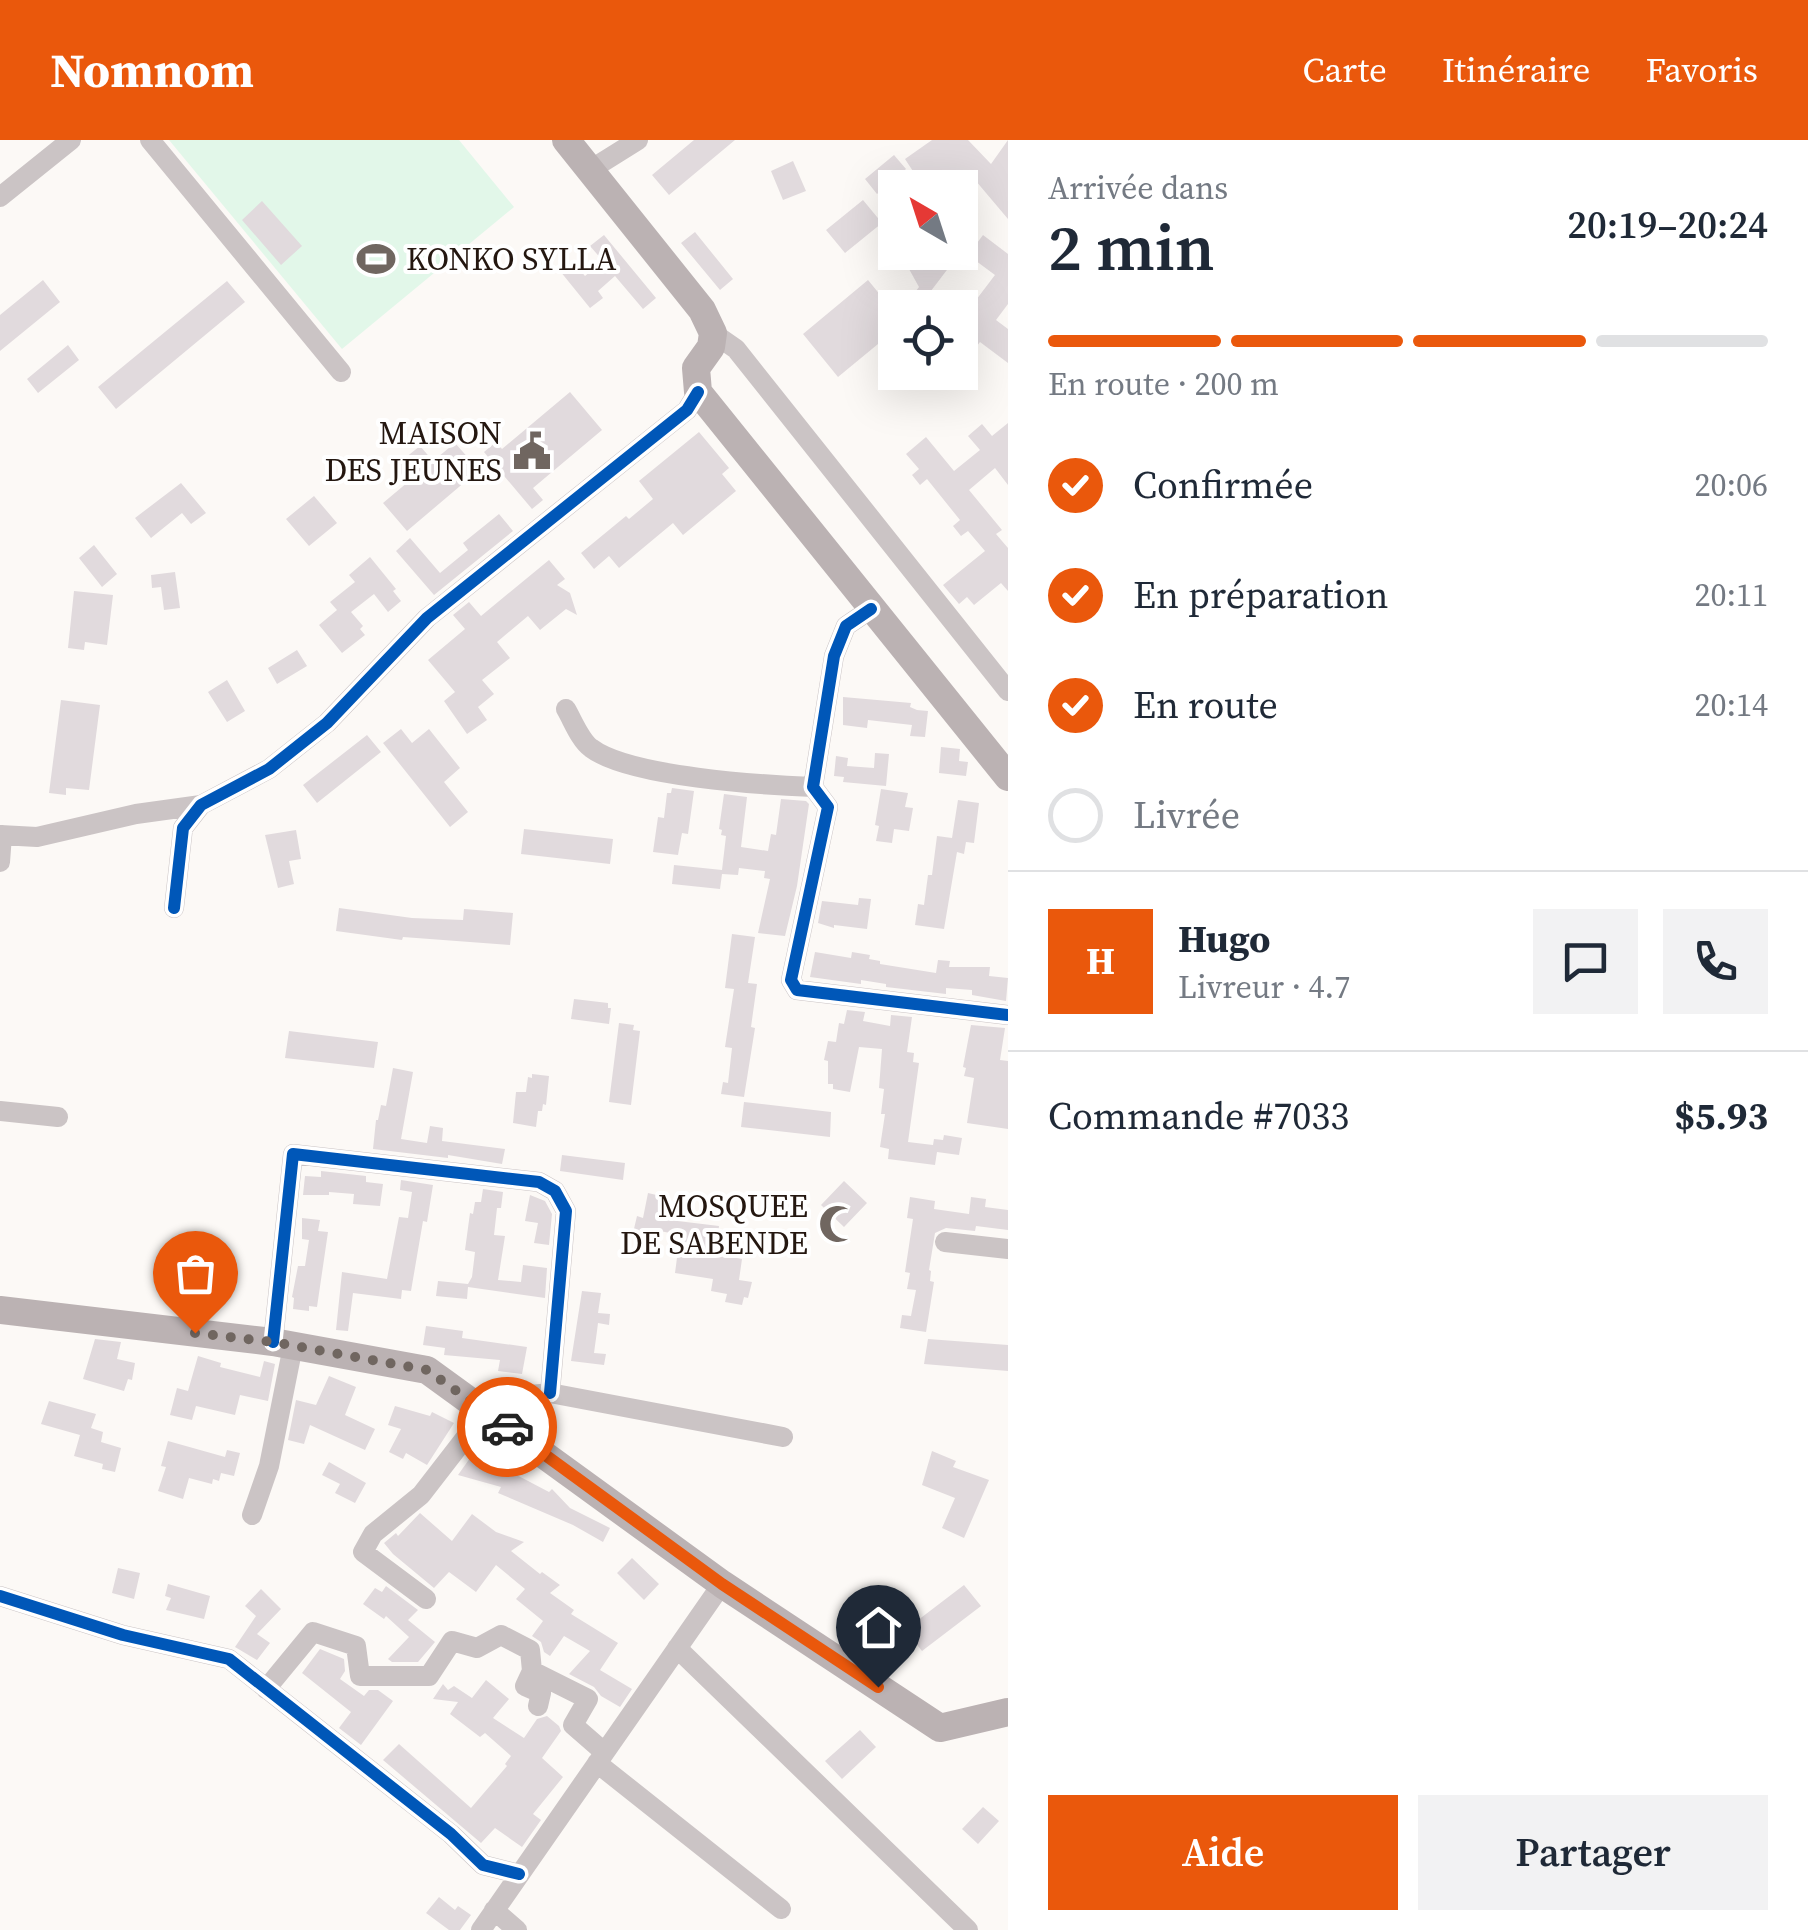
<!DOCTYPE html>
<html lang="fr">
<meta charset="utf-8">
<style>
body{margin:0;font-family:"Source Serif 4",serif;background:#f2f2f3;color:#1f2937;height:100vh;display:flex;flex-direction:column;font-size:38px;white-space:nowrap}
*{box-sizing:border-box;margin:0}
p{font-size:32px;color:#747a83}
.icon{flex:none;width:55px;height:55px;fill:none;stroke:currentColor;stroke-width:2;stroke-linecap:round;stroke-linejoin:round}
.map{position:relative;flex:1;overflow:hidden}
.side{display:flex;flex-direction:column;background:#fff;width:800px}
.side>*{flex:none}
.needle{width:65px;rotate:321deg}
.fabs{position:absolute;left:878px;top:30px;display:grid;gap:20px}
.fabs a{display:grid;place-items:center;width:100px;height:100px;border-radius:0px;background:#fff;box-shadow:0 10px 40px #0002;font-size:50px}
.pin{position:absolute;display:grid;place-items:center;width:85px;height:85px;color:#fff;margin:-102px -42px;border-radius:50% 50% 50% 0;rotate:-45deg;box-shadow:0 0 10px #0007}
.pin .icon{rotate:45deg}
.courier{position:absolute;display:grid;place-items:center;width:100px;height:100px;margin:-50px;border:8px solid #ea580c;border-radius:50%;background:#fff;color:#222;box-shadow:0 2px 12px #0007}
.head em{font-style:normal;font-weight:600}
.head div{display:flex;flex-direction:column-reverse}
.head{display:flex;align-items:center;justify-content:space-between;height:170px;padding:0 40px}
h1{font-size:65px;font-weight:600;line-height:75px}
.bar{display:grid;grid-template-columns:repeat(4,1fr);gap:15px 10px;align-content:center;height:120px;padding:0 40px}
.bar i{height:12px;border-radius:8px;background:#e0e1e3}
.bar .selected{background:#ea580c}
.bar p{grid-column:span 4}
.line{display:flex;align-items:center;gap:25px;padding:0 40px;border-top:2px solid #e0e1e3}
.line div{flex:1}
.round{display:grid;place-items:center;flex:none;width:105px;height:105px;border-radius:0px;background:#f2f2f3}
ol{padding:0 40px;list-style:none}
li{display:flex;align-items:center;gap:30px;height:110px}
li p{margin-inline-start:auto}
li .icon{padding:10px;border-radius:50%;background:#ea580c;color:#fff;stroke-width:4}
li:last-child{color:#747a83}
li i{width:55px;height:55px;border:5px solid #e0e1e3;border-radius:50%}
.cta{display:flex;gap:20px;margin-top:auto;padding:20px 40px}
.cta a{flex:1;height:115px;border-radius:0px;background:#ea580c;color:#fff;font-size:40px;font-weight:600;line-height:115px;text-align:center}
.cta a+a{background:#f2f2f3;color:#1f2937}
header{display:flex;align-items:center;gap:60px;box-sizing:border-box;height:140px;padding:0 50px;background:#ea580c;color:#fff}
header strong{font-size:48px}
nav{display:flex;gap:55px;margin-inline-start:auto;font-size:35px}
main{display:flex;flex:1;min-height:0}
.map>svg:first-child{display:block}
.pitch{fill:#e2f7e9}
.building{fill:#e1dadd}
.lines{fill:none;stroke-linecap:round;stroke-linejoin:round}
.minor{stroke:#cbc4c5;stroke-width:20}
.major{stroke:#bbb2b3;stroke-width:28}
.cycleway-casing{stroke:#fff;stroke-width:19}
.cycleway{stroke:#0057b8;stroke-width:12}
.done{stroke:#706660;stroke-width:10;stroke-dasharray:0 18}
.route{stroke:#ea580c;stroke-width:12}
.labels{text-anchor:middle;stroke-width:8;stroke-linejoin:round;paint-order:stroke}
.poi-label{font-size:32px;fill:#241710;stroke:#fff;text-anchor:end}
</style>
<header>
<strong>Nomnom</strong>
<nav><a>Carte</a><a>Itinéraire</a><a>Favoris</a></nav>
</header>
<main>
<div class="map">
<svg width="1008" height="1790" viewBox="0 0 1008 1790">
<rect width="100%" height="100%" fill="#fcf9f6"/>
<path class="pitch" d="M169,0H459L514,67L342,209Z"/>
<path class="building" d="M694,0H735L669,55L652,35Z
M932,0H968L991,24L1008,0V79L970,34L949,48H924L905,19Z
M894,15L906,29L877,54L865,39Z
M793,21L806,51L783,60L771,31Z
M863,60L882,83L845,113L826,90Z
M262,61L302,106L281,125L242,80Z
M695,92L733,139L720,150L681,103Z
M604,95L656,158L643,169L615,136L598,151L603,158L590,168L560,131L572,121L585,136L603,121L590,106Z
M983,95L1008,114V164L996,180L1008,189V223L980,202L960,228V181L995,135L968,115Z
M917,112H925L933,128L945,112L956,118L918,168H903L919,147L904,120Z
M43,140L60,162L0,211V175Z
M868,140L895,173V190L838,237L803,194Z
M227,141L245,162L116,269L98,247Z
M68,205L79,220L38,253L27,239Z
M570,252L602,290L533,348L543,360L532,369L484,312L496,302L502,309Z
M1008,283V345L995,328L969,350L1002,390L996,394L1008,408V451L1001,443L974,465L967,457L959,464L943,445L985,411L968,391L961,396L953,386L960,380L927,339L920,345L912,335L919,329L906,314L926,297L954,331L980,310L968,296L982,284L992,296Z
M699,292L729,328L722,334L736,351L683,395L673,383L619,428L609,416L594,429L581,413L626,376L629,379L653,359L639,341Z
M455,303L479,330L407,391L383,363L408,342L395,326L420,306L433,321Z
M181,343L206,373L191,384L182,373L151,398L135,378Z
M314,356L337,383L309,406L286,379Z
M499,374L513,391L434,455L396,411L410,398L440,433L468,410L463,403Z
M94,405L117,434L102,447L79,418Z
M370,417L396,449L393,451L401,461L388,472L374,454L351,472L363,486L360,489L365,495L342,513L319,485L337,470L330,462L355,442L349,435Z
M549,420L565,439L557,445L570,453L577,475L566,469L540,490L528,476L497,502L510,518L482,540L494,554L478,567L487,580L467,594L444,561L455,552L428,520L465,489L453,475L469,462L481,476Z
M175,432L180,468L164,470L161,447L152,448L151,435Z
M74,451L113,455L107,505L85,502L84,510L68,508Z
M297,510L307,526L277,544L268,528Z
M227,540L245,571L227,582L208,552Z
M843,557L911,563L910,567L917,570L928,571L925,597L910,596L912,585L868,580L867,588L843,585Z
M61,560L100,565L89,650L66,648V655L49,653Z
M401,589L412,603L429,589L460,628L444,642L468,672L450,687L383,603Z
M367,595L381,612L317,663L303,645Z
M941,607L960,609L959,621L968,622L966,636L939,633Z
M875,613L889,614L886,646L843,642L844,637L834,636L836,616L848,618L847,626L874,628Z
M672,648L694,651L688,694L682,693L678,715L653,712L658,677L664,678L667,653H671Z
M881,649L908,653L905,667L913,668L909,691L894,689L892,703L876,701L879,686L875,685Z
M724,654L747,657L741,707L768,711L771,694L776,695L781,659L806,661L809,664L797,746L785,796L758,793L770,739L764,738L765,731L739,728L738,735L722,734L720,749L672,744L674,725L722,730L726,696L721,695L722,690L719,689Z
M958,660L979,663L974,703L966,702L964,714L957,712L944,789L915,785L918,764L924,765L928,735H932L937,696L952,698Z
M524,689L613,699L610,724L521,714Z
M296,690L301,719L289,721L294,744L278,748L265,695Z
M859,758L871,759L867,789L834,785V788L818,783L822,761L858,765Z
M339,768L412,778L463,780L464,769L513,773L510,805L403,797L402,800L336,791Z
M732,794L755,797L748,843L757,844L751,887L755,888L744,957L721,954L723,942L728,943L732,908L725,907L734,849L725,848Z
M815,812L851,818L852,812L870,815L869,819L880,821V824L936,833L938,820L950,821L949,827H990L989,836L1008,838L1006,861L972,855V850L946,848V854L886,847V844L861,840V844L810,837Z
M574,859L608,863V868H611L609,884L571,879Z
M847,870L865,872L863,881L890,886L891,875L912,877L907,912L914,913L913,922L919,923L908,1002L933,1005L934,999L943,1000L944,995L962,998L959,1015L937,1012L935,1025L888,1019L889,1009L880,1007L885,974H881L884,949L879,948L882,909L859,907L850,952L833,949V944H828V921L824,920L828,901L836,902L839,883L844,884Z
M619,883L634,885L633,890L640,891L631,965L609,962Z
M971,885L1005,888L1000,920L1008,921V989L967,983L974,938L964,936L966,928L963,927Z
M289,891L378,902L374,928L285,918Z
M393,928L413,932L401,999L427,1003L430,986L443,988L442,1001L505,1009L502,1024L448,1015V1018L373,1009L376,980H378L381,965L386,966Z
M532,934L549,936L546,965L543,964L542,971H538L536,987L513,983L516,952H526L528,937L532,938Z
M744,962L831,972L830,997L741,987Z
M562,1015L625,1023L623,1040L560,1031Z
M321,1031L366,1036V1042L383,1044L380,1066L353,1064L354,1054L329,1052V1055H303L305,1036L321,1037Z
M401,1040L433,1045L427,1082L423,1081L411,1151L402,1150L401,1159L353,1153L348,1191L336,1190L342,1132L387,1139L399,1077L408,1078L412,1052L400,1050Z
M844,1041L867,1063L844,1087L821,1065Z
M483,1049L503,1052L501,1068H497L494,1095L505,1096L498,1140L521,1142L523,1125L547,1128L545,1158L468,1147L467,1159L436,1156L438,1141L468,1144L472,1137L475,1112L465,1110L470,1073L473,1074L475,1062H481Z
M648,1053L665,1057L661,1079L719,1086L718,1094L725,1095L722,1115L742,1119L739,1140L752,1142L748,1158L744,1157L742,1165L725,1162L727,1154L711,1151L713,1139L675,1133L680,1095L655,1090L649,1091L647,1096L633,1093L637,1076L643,1078Z
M530,1055L545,1061L552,1074L549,1105L534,1103L538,1083L525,1081Z
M910,1057L935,1061L934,1069L969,1074L971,1057L986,1059L985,1067L1008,1070V1090L976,1086L975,1091L946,1088L935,1093L929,1130L931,1131L930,1141L934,1142L926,1192L900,1188L902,1175L911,1176L916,1150L907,1149L910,1133L905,1132L913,1079L907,1078Z
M302,1078L320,1080L318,1091L328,1092L317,1167L309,1166V1171L293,1169L294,1158L292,1157L298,1126H305L309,1100L302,1099Z
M582,1151L601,1153L598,1173L610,1174L609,1185L598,1183L597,1191L594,1213L606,1214L604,1225L571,1221Z
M426,1186L463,1191L462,1198L527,1207L522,1234L498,1231L500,1220L444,1215L445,1208L423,1205Z
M95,1199L121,1202L117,1219L135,1223L132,1240L128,1239L124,1251L83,1239Z
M928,1199L1008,1205V1231L924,1224Z
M198,1216L221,1223L220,1227L260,1237L264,1221L275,1224L268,1261L240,1255L235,1275L196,1266L192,1280L170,1275L177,1248L188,1251Z
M329,1236L356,1247L345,1275L375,1289L365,1310L310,1285L304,1304L288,1300L296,1260L316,1265Z
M49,1261L96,1274L91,1288L103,1292L101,1302L121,1308L115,1332L102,1329L103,1324L74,1316L80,1295L41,1284Z
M395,1266L430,1276L432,1272L454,1283L427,1325L406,1313L403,1319L389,1312L401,1289L388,1285Z
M168,1301L225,1317L227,1310L240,1313L234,1336L221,1333L219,1341L213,1339L212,1344L189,1338L183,1359L158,1351L166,1327L161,1326Z
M475,1311L508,1333L509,1331L549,1352L552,1349L570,1368L610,1388L603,1402L573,1385L498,1353L501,1347L458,1335Z
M932,1311L956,1321L953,1327L989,1340L964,1398L942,1388L955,1358L922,1345Z
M329,1322L366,1343L355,1363L335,1353L340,1344L322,1335Z
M420,1373L452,1401L472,1374L496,1392L524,1402L511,1411L540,1434L542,1432L560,1445L550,1453L574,1470L571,1474L618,1503L600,1530L632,1549L620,1567L601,1556L594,1547L569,1534L590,1511L564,1496L550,1516L544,1512L541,1502L532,1496L543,1481L516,1459L525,1449L496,1425L476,1452L449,1432L434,1448L393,1414L384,1403L396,1393L398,1396Z
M632,1418L659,1444L644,1460L617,1433Z
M118,1428L140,1433L134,1459L112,1453Z
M168,1444L210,1456L204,1479L166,1470L171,1458L165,1456Z
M964,1445L981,1466L922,1511L905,1490Z
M386,1446L418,1470L408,1480L435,1502L418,1522H392L388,1519L409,1497L386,1476L384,1479L363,1464L375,1448L382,1452Z
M261,1449L281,1469L257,1494L270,1503L257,1520L235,1507L256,1476L245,1466Z
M320,1509L344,1519L345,1531L340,1539L364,1556L369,1550H378L393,1561L361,1605L339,1588L351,1572L302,1533Z
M486,1540L509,1559L493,1578L524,1598L537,1579L547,1576L559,1586L561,1591L542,1618L563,1637L533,1674L541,1680L522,1707L495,1688L481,1703L383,1620L399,1604L471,1668L507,1626L505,1624L511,1616L485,1593L480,1597L450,1574L458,1562L433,1559L443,1544L448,1550L454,1546L472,1558Z
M860,1590L876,1607L842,1639L825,1621Z
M983,1667L999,1681L978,1704L962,1689Z
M439,1757L455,1770L458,1766L471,1775L460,1790H449L426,1773Z"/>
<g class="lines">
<path class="minor" d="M150,0L341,232
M590,30L638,0
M0,57L71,0
M713,193L736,209L1008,551
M871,469L846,486L834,516L813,647L828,667L791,840L797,850L1008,875
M566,569C573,581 580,600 591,608C629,637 763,645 813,647
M0,695L37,697L136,674L201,665
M0,722L2,695
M174,768L183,688L201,665L269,629L327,583L427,478L687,270L698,252
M0,971L58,977
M945,1102L1008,1109
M273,1202L293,1014L539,1042L555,1051L566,1071L550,1253
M472,1261L550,1253L783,1297
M252,1375L269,1326L293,1206
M0,1456L123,1495L229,1519L451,1694L483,1725L519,1734
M426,1459L363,1412L373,1394L421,1355L486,1271
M677,1508L968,1790
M532,1531L525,1546L541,1553L538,1566
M266,1549L313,1492L356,1506L360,1536H429L452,1501L477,1508L501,1495L530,1510L532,1531L588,1559L573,1585L604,1612
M597,1623L781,1769
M494,1770L517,1790
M481,1790L722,1444"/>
<path class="major" d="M566,0L702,170L713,193L711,207L696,228L698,252L1008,637
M0,1170L273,1202L427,1230L722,1444L940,1588L1008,1572"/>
<g class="cycleway-casing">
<path id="cycleway" d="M871,469L846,486L834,516L813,647L828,667L791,840L797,850L1008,875
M174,768L183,688L201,665L269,629L327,583L427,478L687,270L698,252
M273,1202L293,1014L539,1042L555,1051L566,1071L550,1253
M0,1456L123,1495L229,1519L451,1694L483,1725L519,1734"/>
</g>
<use href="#cycleway" class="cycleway"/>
</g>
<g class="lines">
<path class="done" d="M195,1193L273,1202L427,1230L507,1287"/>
<path class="route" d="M507,1287L722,1444L878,1547"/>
</g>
<defs>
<g id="stadium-bare" transform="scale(3)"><path d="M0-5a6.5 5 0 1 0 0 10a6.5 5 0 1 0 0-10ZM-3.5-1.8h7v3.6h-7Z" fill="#706660" stroke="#fff" stroke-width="2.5" paint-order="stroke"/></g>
<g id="civic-bare" transform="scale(3)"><path d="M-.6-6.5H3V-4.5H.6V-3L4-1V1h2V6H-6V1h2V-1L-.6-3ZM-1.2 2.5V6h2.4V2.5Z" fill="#706660" stroke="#fff" stroke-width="2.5" paint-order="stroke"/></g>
<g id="mosque-bare" transform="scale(3)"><path d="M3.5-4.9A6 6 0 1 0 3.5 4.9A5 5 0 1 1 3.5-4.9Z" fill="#706660" stroke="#fff" stroke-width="2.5" paint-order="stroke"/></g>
</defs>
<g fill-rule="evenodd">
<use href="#stadium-bare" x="376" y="119"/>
<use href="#civic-bare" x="532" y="311"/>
<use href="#mosque-bare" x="838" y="1084"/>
</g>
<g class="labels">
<g class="poi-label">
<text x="406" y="130" text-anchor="start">KONKO SYLLA</text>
<text x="502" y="304">MAISON<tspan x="502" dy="37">DES JEUNES</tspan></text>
<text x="808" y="1077">MOSQUEE<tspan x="808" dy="37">DE SABENDE</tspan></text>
</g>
</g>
</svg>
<div class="fabs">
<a><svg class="needle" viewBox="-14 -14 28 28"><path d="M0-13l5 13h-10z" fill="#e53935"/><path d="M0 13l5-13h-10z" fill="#747a83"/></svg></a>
<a><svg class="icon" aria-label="locate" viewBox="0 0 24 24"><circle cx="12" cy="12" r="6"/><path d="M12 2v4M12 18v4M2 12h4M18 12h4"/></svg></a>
</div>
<div class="pin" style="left:195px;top:1193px;background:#ea580c"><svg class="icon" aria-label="bag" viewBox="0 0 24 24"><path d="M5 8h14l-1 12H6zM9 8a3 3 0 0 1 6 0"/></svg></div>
<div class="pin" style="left:878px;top:1547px;background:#1f2937"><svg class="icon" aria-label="home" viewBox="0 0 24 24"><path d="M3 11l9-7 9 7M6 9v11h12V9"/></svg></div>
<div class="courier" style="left:507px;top:1287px"><svg class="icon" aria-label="car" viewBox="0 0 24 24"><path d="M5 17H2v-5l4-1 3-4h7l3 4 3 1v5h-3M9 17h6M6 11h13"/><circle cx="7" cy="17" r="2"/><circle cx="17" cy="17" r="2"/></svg></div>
</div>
<section class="side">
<div class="head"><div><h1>2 min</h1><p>Arrivée dans</p></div><em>20:19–20:24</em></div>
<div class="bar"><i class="selected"></i><i class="selected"></i><i class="selected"></i><i></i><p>En route · 200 m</p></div>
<ol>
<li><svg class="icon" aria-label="check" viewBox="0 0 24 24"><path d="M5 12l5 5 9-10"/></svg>Confirmée<p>20:06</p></li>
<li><svg class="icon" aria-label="check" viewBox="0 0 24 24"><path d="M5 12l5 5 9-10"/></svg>En préparation<p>20:11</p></li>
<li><svg class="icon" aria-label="check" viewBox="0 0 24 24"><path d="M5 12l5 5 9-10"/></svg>En route<p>20:14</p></li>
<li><i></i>Livrée</li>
</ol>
<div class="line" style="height:180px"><b class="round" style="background:#ea580c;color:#fff">H</b><div><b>Hugo</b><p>Livreur · 4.7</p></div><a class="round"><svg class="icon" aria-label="chat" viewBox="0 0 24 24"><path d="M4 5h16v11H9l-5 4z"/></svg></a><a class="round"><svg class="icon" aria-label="phone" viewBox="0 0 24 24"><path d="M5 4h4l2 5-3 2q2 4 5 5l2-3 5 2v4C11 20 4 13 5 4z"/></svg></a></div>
<div class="line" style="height:130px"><div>Commande #7033</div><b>$5.93</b></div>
<div class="cta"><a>Aide</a><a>Partager</a></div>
</section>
</main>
